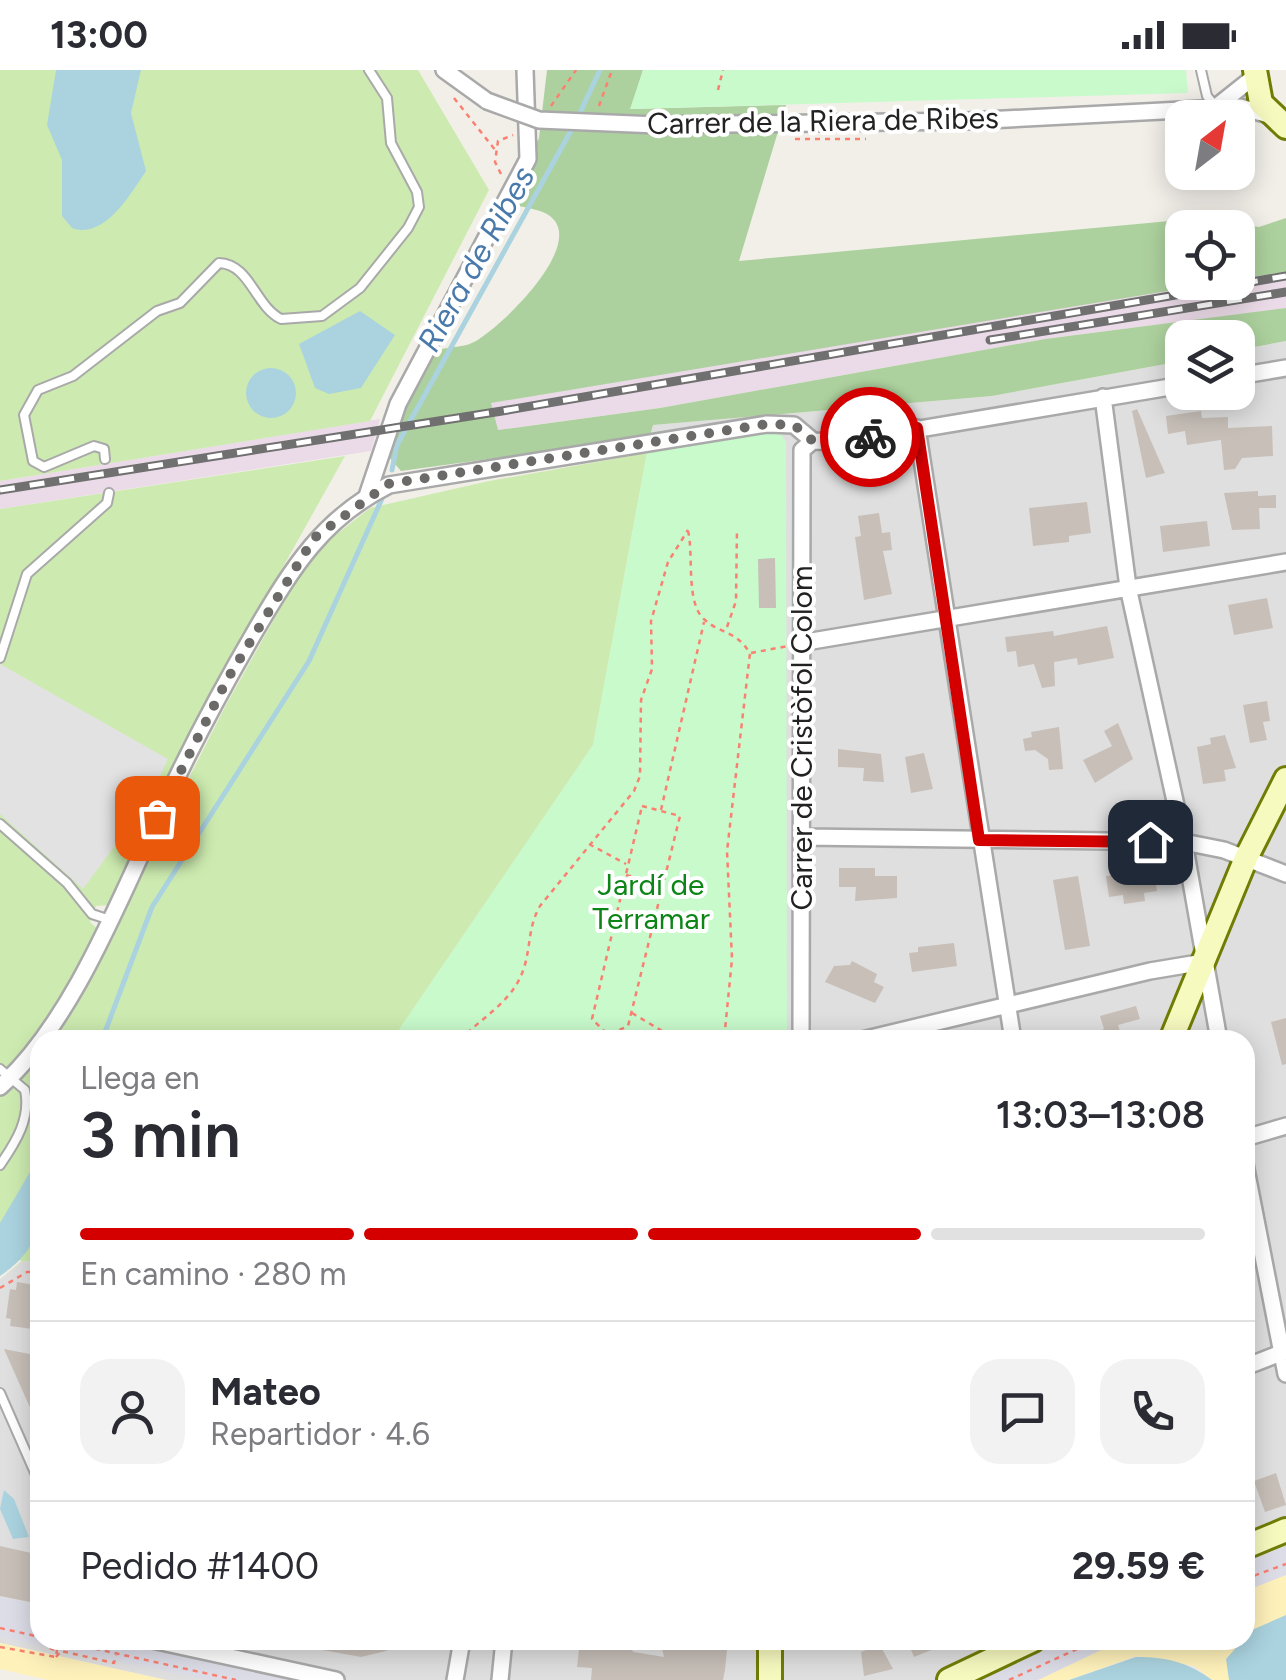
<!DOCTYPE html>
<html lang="es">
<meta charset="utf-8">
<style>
body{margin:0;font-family:Figtree,sans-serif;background:#f2f2f3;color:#2b2b33;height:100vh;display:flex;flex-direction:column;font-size:38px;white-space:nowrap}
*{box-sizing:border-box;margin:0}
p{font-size:32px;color:#7c7c81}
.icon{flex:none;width:55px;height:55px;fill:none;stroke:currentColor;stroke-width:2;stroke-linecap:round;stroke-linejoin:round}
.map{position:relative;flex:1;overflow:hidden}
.panel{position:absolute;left:30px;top:960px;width:1225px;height:620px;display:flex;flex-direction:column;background:#fff;border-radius:30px;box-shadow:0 5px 25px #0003}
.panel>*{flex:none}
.needle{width:65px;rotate:31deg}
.fabs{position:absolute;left:1165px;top:30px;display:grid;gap:20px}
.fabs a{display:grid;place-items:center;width:90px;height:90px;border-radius:20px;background:#fff;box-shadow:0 5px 25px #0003;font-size:50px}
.pin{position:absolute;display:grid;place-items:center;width:85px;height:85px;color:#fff;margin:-42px;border-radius:20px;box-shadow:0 5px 15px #0006}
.courier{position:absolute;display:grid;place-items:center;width:100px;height:100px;margin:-50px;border:8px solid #d40000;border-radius:50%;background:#fff;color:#222;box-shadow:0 2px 12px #0007}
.headline em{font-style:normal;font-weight:600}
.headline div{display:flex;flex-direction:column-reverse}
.headline{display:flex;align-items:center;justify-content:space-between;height:170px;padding:0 50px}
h1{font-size:65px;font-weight:600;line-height:75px}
.bar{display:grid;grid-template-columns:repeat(4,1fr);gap:15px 10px;align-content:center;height:120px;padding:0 50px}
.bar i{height:12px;border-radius:8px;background:#e1e1e2}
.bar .selected{background:#d40000}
.bar p{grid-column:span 4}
.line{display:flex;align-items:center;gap:25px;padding:0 50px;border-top:2px solid #e1e1e2}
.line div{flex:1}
.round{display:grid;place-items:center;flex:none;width:105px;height:105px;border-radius:30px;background:#f2f2f3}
.status{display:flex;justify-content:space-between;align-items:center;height:70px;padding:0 50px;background:#fff;direction:ltr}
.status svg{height:28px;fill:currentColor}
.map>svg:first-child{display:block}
.residential{fill:#e0dfdf}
.industrial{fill:#ebdbe8}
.grass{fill:#cdebb0}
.forest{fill:#add19e}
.sand{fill:#fff1ba}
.park{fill:#c8facc}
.parking{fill:#e2e2e2}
.plaza{fill:#dddde8}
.water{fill:#aad3df}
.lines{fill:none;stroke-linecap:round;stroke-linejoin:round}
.stream{stroke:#aad3df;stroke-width:5}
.building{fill:#c7bfb8}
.lane-casing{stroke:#a9a9a9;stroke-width:12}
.street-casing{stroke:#a9a9a9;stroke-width:20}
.secondary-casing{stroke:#707d05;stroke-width:28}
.path{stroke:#fa8072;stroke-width:2.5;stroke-dasharray:5 5;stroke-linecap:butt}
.lane{stroke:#fff;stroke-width:8}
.street{stroke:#fff;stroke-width:15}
.secondary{stroke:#f7fabf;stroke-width:22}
.rail-casing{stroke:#707070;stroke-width:9}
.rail{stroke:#fff;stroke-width:5;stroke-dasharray:15;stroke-linecap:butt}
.street-bridge-casing{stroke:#a9a9a9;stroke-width:20;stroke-linecap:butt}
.street-bridge{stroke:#fff;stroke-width:15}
.done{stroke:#6b6a68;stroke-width:10;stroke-dasharray:0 18}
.route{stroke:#d40000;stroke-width:12}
.labels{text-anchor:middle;stroke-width:8;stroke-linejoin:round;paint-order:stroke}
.street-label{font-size:30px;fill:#222;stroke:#fff}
.park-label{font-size:30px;fill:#0c8416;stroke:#fff}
.water-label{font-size:32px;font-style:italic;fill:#4a7aab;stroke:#fff}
</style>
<div class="status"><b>13:00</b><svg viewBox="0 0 49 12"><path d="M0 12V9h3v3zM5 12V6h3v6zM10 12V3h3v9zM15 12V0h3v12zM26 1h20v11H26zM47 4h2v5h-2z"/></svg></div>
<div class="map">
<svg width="1286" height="1610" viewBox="0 0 1286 1610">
<rect width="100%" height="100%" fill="#f2efe9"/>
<path class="residential" d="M1286,271V1505L1245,1521V970H392L593,675L653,355L992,326L1182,291V322H1238V280Z
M23,1191L40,1192V1570H1122L1038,1610H166L0,1573V1209Z"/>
<path class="industrial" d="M1286,202V238L1280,239L1045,269L660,338L497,360L490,333L1044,238Z
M380,349L371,381L0,439V411Z"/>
<path class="grass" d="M0,0H418L489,120L370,351L0,411Z
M647,383L593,675L392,970H43L82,918L226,635L310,485L370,438L489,411Z
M345,386L174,692L111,835L96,836L90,852L99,860L69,918L0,1010V439Z
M40,975V1192L23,1191L0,1209L22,1191L0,1179V1023Z"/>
<path class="forest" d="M547,0H643L631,39L786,35L739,191L1202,148L1259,157L1286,148V202L1238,209V158H1182V212L1216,213L491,333L498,360L660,338L1045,269L1286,238V271L1238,280V268H1182V291L992,326L653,355L650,367L401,401L389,387L390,364L431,285C443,274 459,280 474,272C500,258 578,183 555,151C546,139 526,138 513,135L510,123L539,68Z"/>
<path class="sand" d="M1286,1505V1545L1245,1568V1521Z
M1122,1570H1243L1227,1589L1229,1610H1212L1194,1596L1136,1586L1069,1610H1038Z
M0,1573L166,1610H48L0,1599Z"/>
<path class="park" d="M643,0H1186L1188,23L630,39Z
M770,359L779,361L786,372L787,970H392L593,675L647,383Z"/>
<path class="parking" d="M0,594L168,689L150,728L83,819L0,744Z"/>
<path class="plaza" d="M1286,1476V1505L1245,1521V1493Z
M0,1527L40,1535V1570H102L294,1610H208L0,1567Z
M1067,1570H1122L1038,1610H978Z"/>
<path class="water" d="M56,0H141L131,43L146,101C130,125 104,170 72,158L62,146V90L47,55Z
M360,241L395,265L361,318L329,324L315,318L299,274Z
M246 323a25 25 0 1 1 50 0a25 25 0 1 1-50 0Z
M40,1085C40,1139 50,1172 0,1206V1153Z
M4,1420L14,1429L29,1467L13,1469L0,1439Z
M1286,1545V1610H1229L1226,1589L1252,1560Z
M1136,1587C1166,1587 1188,1592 1212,1610H1069Z"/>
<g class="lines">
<path class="stream" d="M578,47L600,0
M392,400L397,375L573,57
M102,970L152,837L309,591L385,422"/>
</g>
<path class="building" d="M1137,339L1165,403L1146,408L1132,341Z
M1201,341L1202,348L1228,347V358L1272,356L1273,386L1242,388L1235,399L1224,400L1221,370L1187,375L1185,361L1168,364L1166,346Z
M1258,421V426L1276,425V438H1259L1260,459L1232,460L1224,423Z
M1087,432L1091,463L1069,466V472L1033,476L1029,438Z
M879,443L882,463L890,462L892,480L883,481L892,524L864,530L855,467L861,466L858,446Z
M1207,451L1210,476L1163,482L1160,456Z
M775,488L776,538H759L758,489Z
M1267,528L1273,558L1234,565L1228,535Z
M1107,556L1114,588L1078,595L1077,588L1054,592L1055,616L1042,618L1034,594L1018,597L1016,581L1007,582L1005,567L1053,561L1054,566Z
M1267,631L1270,651L1263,652L1267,670L1250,673L1243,635Z
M1118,653L1133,689L1095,713L1083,690L1112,676L1104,661Z
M1059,657L1063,699L1049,700L1048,689L1035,680L1025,681L1023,669L1032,667L1031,662Z
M1225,665L1236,698L1224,700L1226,711L1203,714L1197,677L1211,674L1210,668Z
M838,679L881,684L884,712L863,711L864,698L838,697Z
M924,683L933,719L911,723L905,687Z
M839,798H875V806H897V828L855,831L856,817H839Z
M1154,800L1157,821L1144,823L1145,831L1124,834L1123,825L1109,827L1106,806Z
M1078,806L1090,876L1065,880L1053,810Z
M954,873L957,896L912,902L909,883L918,882V877Z
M852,891L877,904L874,912L884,917L875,933L825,912L834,896L850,895Z
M1136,936L1140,949L1118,955L1123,970H1078L1104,959L1100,946Z
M1286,948V994L1282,995L1271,952Z
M17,1212L40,1216V1260L10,1256L11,1249L6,1248L10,1219L16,1220Z
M4,1279L40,1286V1360Z
M1276,1403L1286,1435L1265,1442L1254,1411Z
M0,1476L40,1485V1534L0,1526Z
M301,1570H399L386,1581L361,1587L300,1576Z
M580,1570H619L634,1582L664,1587L660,1570H728L725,1600L723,1610H591L592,1598L577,1597Z
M907,1570H956L914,1587Z
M880,1575L893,1599L864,1606L861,1582Z"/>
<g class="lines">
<g class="lane-casing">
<path id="lane" d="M1201,0L1207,26L1216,37
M105,389L104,379L94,376L44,397L33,391L24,345L38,320L73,306L157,241L180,233L219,193C250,194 255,236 281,249L322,246L360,218L408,158L419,137L417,122L391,73L387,28L369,0
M0,588L27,504L107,433L109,423
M0,754L67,813L92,844L110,850
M0,999L25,1020C31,1048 16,1072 0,1095
M0,1323L40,1414"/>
</g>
<g class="street-casing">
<path id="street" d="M444,0L487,31
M1216,37L1255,6
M657,55L967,51L1240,37L1269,45
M1238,306L1286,298
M1103,327L1128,517L1184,772L1219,970
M917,358L1013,970
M813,371L842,372L1182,315
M367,426L398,334L528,89L525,0
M800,573L1286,492
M804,767L1184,772L1224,780L1286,804
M801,970L802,380L813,371
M862,970L1150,901L1204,892
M0,1017C72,953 120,828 161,741C190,678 222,618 257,558C293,497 323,448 389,415L767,354L794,355L813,371
M1245,1068L1286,1056
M1245,1094L1286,1304
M1245,1297L1286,1281
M152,1570L336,1610
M455,1610L462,1570
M500,1610L504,1570"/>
</g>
<g class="secondary-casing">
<path id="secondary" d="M1255,0L1261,33L1286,57
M1171,970L1246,788L1286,709
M1245,1477L1286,1460
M770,1570V1610
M949,1610L1033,1570"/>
</g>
<path class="path" d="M718,20L723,0
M454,28L496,81
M551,36L576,0
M599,36L612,0
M795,69H866
M501,104L495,92L498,71L513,65
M688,461C694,484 685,534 705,550C722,565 734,559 750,583L727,781L732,889L724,970
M727,557L736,531L737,459
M751,583L788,576
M642,736L680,746L628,956L608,965L592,949Z
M661,740L704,552
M589,774L626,794
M626,805L662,814
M632,943L677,970
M460,970C483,946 513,932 524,898C531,875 528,857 540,836L634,721L640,706L641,630L652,599L651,551L668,492L688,460
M0,1218L27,1202H40
M1245,1509L1286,1494
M0,1558L40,1567
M47,1570V1577L55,1580
M56,1570L236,1610
M0,1577L56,1587L57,1580
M56,1587L61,1581L114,1593L116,1585
M1009,1610L1097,1570"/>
<use href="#lane" class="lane"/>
<use href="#street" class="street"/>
<use href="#secondary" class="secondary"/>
<g class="rail-casing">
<path id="rail" d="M990,270L1286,222
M0,420L502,341L1286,206"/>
</g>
<use href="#rail" class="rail"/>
<g class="street-bridge-casing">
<path id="street-bridge" d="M487,31L539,50L657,55"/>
</g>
<use href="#street-bridge" class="street-bridge"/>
</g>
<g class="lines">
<path class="done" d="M157,748L228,608L314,468L388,414L767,354L794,355L813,371L870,367"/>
<path class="route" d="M870,367L917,358L979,770L1150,772"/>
</g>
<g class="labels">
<g class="street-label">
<text transform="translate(823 51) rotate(-1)" y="10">Carrer de la Riera de Ribes</text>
<text transform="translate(802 668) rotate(-90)" y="10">Carrer de Cristòfol Colom</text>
</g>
<g class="park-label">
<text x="651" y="825">Jardí de<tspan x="651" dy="34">Terramar</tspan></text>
</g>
<g class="water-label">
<text transform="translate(476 189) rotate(-61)" y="11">Riera de Ribes</text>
</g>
</g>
</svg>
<div class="fabs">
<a><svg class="needle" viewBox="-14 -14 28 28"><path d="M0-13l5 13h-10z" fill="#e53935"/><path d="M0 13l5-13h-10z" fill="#7c7c81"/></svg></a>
<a><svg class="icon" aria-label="locate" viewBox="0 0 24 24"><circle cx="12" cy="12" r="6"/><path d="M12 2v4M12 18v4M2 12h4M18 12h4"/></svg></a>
<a><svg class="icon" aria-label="layers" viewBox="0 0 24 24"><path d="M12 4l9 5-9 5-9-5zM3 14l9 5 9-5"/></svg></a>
</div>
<div class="pin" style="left:157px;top:748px;background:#ea580c"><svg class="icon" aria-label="bag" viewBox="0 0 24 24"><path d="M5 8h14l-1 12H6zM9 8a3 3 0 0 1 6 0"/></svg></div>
<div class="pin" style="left:1150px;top:772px;background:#1f2937"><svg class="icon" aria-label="home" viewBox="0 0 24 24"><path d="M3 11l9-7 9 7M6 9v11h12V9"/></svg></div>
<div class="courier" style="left:870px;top:367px"><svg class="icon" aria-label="bike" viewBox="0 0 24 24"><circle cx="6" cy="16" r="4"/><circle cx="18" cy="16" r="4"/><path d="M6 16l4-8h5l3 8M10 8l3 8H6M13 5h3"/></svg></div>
<section class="panel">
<div class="headline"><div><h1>3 min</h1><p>Llega en</p></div><em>13:03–13:08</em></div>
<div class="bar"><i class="selected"></i><i class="selected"></i><i class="selected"></i><i></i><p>En camino · 280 m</p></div>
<div class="line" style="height:180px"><a class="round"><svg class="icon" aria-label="person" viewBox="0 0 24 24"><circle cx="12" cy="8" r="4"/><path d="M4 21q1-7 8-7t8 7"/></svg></a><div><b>Mateo</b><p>Repartidor · 4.6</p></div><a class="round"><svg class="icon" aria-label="chat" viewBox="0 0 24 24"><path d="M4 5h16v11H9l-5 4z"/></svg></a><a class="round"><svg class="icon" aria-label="phone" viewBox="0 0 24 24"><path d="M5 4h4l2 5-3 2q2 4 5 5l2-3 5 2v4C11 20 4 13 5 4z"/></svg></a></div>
<div class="line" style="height:130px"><div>Pedido #1400</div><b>29.59 €</b></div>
</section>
</div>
